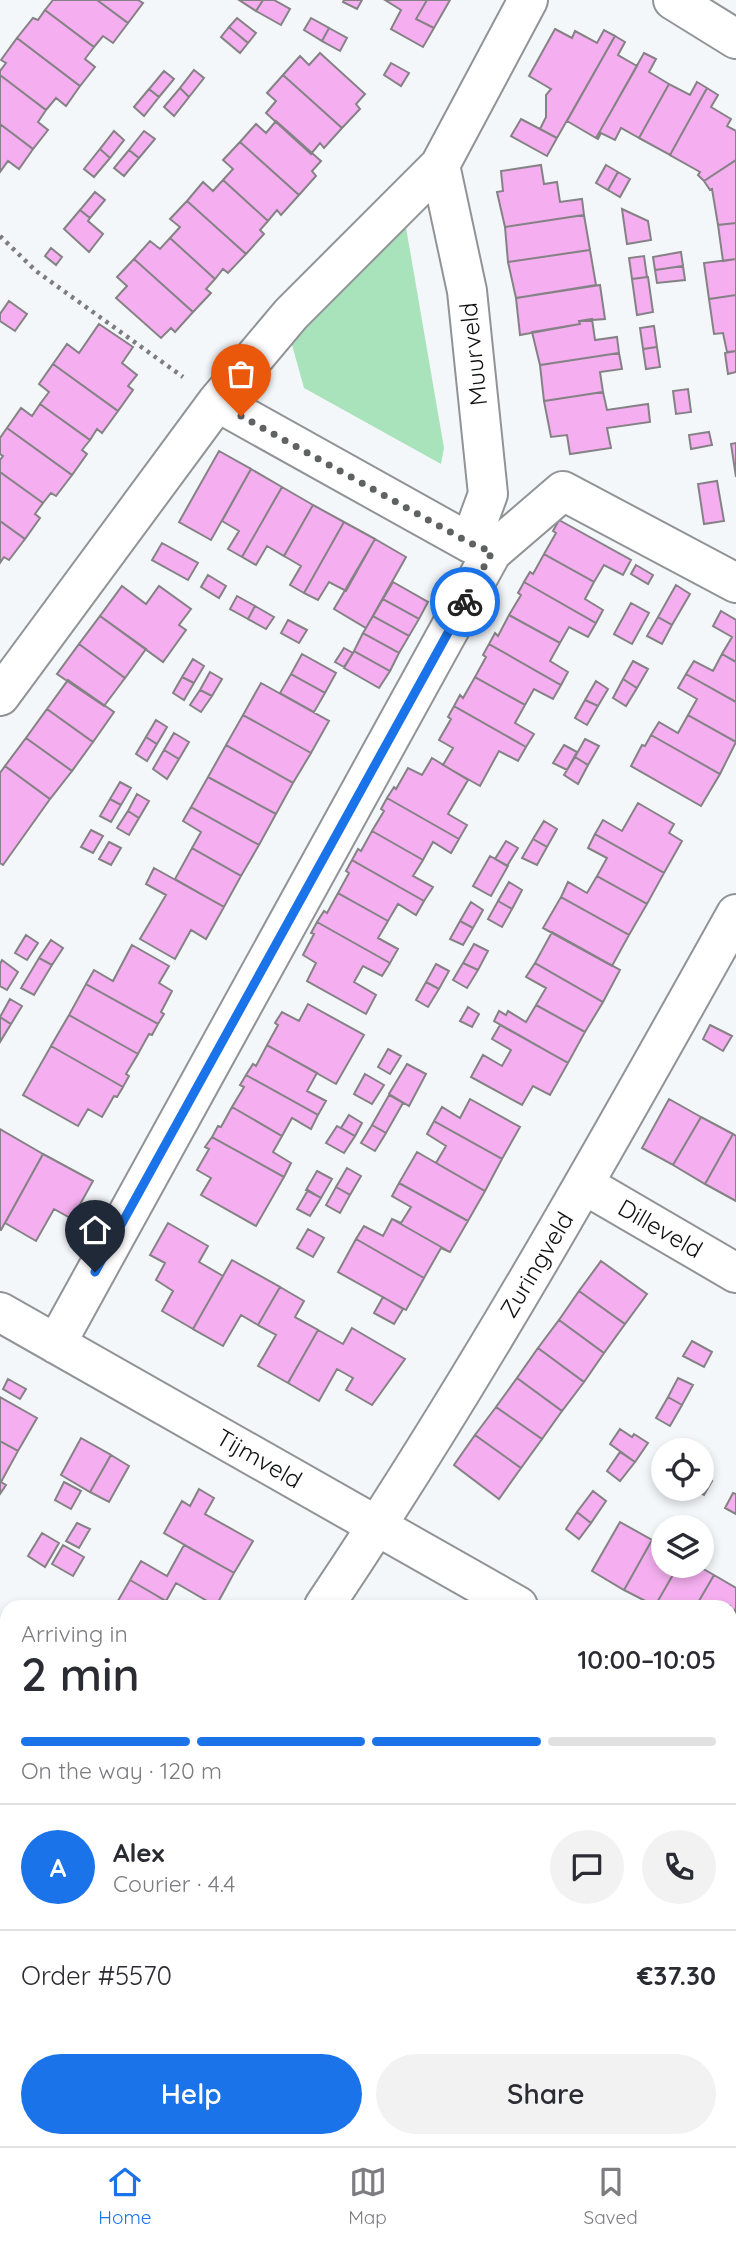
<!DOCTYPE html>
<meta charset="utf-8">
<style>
body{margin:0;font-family:Quicksand,sans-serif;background:#f2f2f3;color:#2b2b33;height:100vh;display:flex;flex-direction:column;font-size:26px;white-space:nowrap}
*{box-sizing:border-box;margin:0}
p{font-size:23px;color:#7c7c81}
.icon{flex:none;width:38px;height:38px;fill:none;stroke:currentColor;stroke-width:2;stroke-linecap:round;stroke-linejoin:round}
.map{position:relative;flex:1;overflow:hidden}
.side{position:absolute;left:0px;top:1600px;width:737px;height:548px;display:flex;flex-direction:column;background:#fff;border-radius:21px 21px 0 0;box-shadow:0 4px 10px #0003}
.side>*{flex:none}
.buttons{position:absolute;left:651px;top:1438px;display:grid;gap:14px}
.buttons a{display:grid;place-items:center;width:63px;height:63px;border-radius:50%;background:#fff;box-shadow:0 4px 10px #0003;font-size:35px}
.pin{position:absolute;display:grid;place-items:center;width:60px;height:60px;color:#fff;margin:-72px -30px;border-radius:50% 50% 50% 0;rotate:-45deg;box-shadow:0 0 7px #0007}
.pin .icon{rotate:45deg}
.courier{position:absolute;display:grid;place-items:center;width:70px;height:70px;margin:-35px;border:5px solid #1a73e8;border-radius:50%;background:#fff;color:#222;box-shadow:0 2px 9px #0007}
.summary em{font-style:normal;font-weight:600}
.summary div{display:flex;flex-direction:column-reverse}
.summary{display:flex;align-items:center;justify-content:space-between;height:119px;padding:0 21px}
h1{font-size:46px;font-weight:600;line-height:52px}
.bar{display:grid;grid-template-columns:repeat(4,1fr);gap:10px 7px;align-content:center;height:84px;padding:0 21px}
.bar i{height:9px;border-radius:5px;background:#e1e1e2}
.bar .active{background:#1a73e8}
.bar p{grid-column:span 4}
.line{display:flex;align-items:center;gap:18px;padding:0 21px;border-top:2px solid #e1e1e2}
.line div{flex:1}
.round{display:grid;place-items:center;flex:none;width:74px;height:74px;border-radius:37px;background:#f2f2f3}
.button{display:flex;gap:14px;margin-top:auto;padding:14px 21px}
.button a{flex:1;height:80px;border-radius:42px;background:#1a73e8;color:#fff;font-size:28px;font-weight:600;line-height:80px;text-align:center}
.button a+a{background:#f2f2f3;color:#2b2b33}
.menu{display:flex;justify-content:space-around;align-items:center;height:98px;border-top:2px solid #e1e1e2;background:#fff;font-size:19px;color:#7c7c81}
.menu a{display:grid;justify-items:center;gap:4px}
.menu .active{color:#1a73e8}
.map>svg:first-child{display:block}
.green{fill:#a9e3bb}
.building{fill:#f5aff0;stroke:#858285;stroke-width:2}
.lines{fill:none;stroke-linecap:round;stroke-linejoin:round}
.minor-casing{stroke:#919396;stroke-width:42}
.path{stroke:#7b7d7f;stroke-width:4.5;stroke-dasharray:3.5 5;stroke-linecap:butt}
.minor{stroke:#fff;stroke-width:38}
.done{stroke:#5f6163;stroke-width:7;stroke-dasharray:0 12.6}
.route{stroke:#1a73e8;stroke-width:9}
.labels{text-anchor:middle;stroke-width:6;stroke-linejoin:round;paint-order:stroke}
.street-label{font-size:24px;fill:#0f1011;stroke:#fff}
</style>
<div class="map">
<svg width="736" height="2146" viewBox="0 0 736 2146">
<rect width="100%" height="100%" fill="#f4f7fa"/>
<path class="green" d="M402,204L444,448L441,464L304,388L287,327Z
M730,1739L736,1742V2146H553L543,2140H730Z"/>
<path class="building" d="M53,0H97L128,23L113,43L103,36L94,47L45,10Z
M97,0H138L143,3L128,23Z
M239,0H263L256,11Z
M263,0H274L290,9L281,25L256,11Z
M344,0H362L357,9L343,2Z
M385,0H427L416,19L434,28L423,47L391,29L401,10Z
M427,0H450L434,28L416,19Z
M45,10L94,47L85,59L95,67L80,86L17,38L33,18L38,20Z
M237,18L256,33L248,43L229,27Z
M311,18L329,28L322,41L304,30Z
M229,27L248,43L240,53L221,37Z
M329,28L347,38L340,51L322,41Z
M555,29L572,38L575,31L597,43L604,30L615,36L557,138L540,129L546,117V95L551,89L529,76Z
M615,36L625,42L618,55L637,66L596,138L567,121Z
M17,38L80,86L66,106L56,98L46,110L0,75V71L6,63L1,60Z
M320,53L365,94L356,104L360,109L342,128L283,75L300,56L309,65Z
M644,53L656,59L649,72L669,84L639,138L621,128L615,140L601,133L598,139L596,138Z
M391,63L409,73L401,86L384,75Z
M194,70L204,78L189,97L180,88Z
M164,71L174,79L159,97L149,89Z
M0,75L46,110L38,122L48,130L33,149L0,124Z
M283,75L342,128L324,148L320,143L311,154L266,113L276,101L267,93Z
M697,82L707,88L670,155L639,138L669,84L690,95Z
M180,88L189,97L174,116L164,107Z
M707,88L718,95L711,107L731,119L727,126L736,131V160L704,181L698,175L700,172L670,155Z
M149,89L159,97L144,116L134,107Z
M521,119L557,138L547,156L511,136Z
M276,121L321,161L312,171L316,176L299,195L240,142L256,124L266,133Z
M0,124L33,149L19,169L8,161L0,172Z
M114,131L124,140L110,158L100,149Z
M144,131L155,139L139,158L129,150Z
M240,142L299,195L281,215L277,210L268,221L223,180L233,169L223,160Z
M100,149L110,158L94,177L84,169Z
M129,150L139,158L124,176L114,168Z
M736,160V223L718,225L712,189L710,190L704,181Z
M541,165L544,184L557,182L560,202L582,199L584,215L505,227L497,192L503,191L501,171Z
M606,165L618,172L608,190L596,183Z
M618,172L630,179L620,197L608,190Z
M223,180L268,221L260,230L264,234L246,254L187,201L203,182L213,191Z
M95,192L105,200L90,218L80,210Z
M187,201L246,254L228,273L223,269L215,279L170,238L180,227L170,219Z
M622,209L648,221L651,240L627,244Z
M80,210L90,218L88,221L103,234L89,252L64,229Z
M584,215L590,250L508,262L505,227Z
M736,223V259L723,261L718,225Z
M170,238L215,279L206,289L211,293L193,312L134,259L150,241L160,249Z
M51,248L62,257L56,265L45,256Z
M590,250L596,285L516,298L508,262Z
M681,252L683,266L655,270L653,257Z
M644,256L647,277L632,279L629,258Z
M134,259L193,312L175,332L171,328L161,338L116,298L127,286L117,277Z
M736,259V295L709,299L704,263Z
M683,266L685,280L657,283L655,270Z
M648,277L653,312L637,315L632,279Z
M600,285L605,319L579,321L580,324L520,335L516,298Z
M736,295V351L727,352L723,333L714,334L709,299Z
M9,301L27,314L15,331L0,321V314Z
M592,319L595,340L617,337L619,353L540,365L532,332L580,324L579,321Z
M99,324L133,347L122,363L137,375L128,386L133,390L118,411L53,364L67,344L79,353Z
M654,326L657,347L643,349L640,328Z
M657,347L660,367L646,369L643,349Z
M736,351V372L728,374L725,353Z
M619,353L622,369L600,372L603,392L544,401L540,365Z
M53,364L118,411L102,433L97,429L90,440L40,404L49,392L39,384Z
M688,389L691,412L676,414L673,391Z
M603,392L607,410L648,404L650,422L607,428L611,448L570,454L567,435L551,437L544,401Z
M40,404L90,440L82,450L87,454L72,475L7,428L21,408L32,416Z
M7,428L72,475L56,496L51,493L43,503L0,472V460L3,456L0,454V438Z
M709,432L712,445L691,449L689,435Z
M736,443V477L731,444Z
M219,451L251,469L211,540L179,522Z
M251,469L282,487L242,557L228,549L239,531L222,521Z
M0,472L43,503L35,514L40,518L25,539L0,521Z
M717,481L724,521L704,524L698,484Z
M282,487L313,505L284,556L267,546L256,565L242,557Z
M313,505L344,522L304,593L290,585L301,566L284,556Z
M559,520L631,560L623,575L604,565L594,582L544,554L556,533L553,531Z
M0,521L25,539L9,560L4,557L0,563Z
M344,522L375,539L346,591L329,582L318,600L304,593Z
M375,539L406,557L366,628L334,609Z
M162,543L198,563L188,580L152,560Z
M544,554L594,582L585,599L603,610L596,623L524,582L530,572L533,574Z
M636,565L653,575L648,584L631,574Z
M208,575L226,586L219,598L201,587Z
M393,582L428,602L419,619L383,599Z
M524,582L596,623L588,637L569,627L560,643L509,615L521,595L518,593Z
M676,585L690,594L672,625L658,617Z
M122,586L146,604L159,586L191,609L179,625L186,630L163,662L100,616Z
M237,596L255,606L248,619L230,609Z
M383,599L419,619L409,636L373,616Z
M631,603L649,613L632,644L614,634Z
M255,606L274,617L266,629L248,619Z
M721,611L736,620V662L722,654L732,637L713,626Z
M509,615L560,643L550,661L568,672L561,685L489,644L495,633L498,636Z
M100,616L146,649L125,678L79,644Z
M373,616L409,636L399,653L363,633Z
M658,617L672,625L662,644L647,636Z
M288,620L307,630L299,643L281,633Z
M363,633L399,653L390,671L354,651Z
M79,644L125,678L104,706L57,674Z
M489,644L561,685L553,699L534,689L525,705L475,677L486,657L483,655Z
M344,648L353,653L344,667L335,662Z
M354,651L390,671L379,688L344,668Z
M302,654L336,673L325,693L291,674Z
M722,654L736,662V702L686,674L694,661L713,671Z
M193,659L204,666L194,683L182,677Z
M633,661L648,669L637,688L623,679Z
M210,672L222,679L212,696L200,690Z
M291,674L325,693L314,712L280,693Z
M686,674L736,702V742L688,715L697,699L678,688Z
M182,677L194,683L184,700L173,693Z
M475,677L525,705L515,723L534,734L526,747L454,706L460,695L463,698Z
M623,679L637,688L626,706L613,698Z
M68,680L114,712L93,742L47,709Z
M596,681L608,689L598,706L585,700Z
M261,683L329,721L311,753L243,715Z
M200,690L212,696L201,712L190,705Z
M585,700L598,706L587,725L575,718Z
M454,706L526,747L518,761L499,751L480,786L443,765L453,748L439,740L451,719L448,717Z
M47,709L93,742L72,771L26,738Z
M243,715L311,753L293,783L226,745Z
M688,715L736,742L720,774L651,735L659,722L678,733Z
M156,720L167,727L157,744L146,737Z
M174,733L189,742L179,759L164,750Z
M651,735L720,774L701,806L631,766L642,745L645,746Z
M146,737L157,744L147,761L136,754Z
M26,738L72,771L50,799L5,766Z
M585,739L599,746L588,765L575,757Z
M226,745L293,783L276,814L208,777Z
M564,745L577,752L567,770L553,763Z
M164,750L179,759L167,779L153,769Z
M575,757L588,765L578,784L564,775Z
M432,758L468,780L448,814L467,825L459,839L387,798L394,787L396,789L408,768L422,775Z
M5,766L50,799L3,865L0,863V773Z
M208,777L276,814L259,845L191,807Z
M120,782L131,788L121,805L110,799Z
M137,794L149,801L139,818L128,811Z
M387,798L459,839L451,853L433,842L423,860L372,831L384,811L381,809Z
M110,799L121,805L111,822L100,816Z
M638,803L674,824L669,833L682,841L664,873L595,834L603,820L622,831Z
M191,807L259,845L241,876L192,848L201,832L183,821Z
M128,811L139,818L129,835L117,828Z
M544,821L557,829L547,847L533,839Z
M91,830L103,836L93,853L81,847Z
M372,831L423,860L413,876L433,887L424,901L352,860L358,849L361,851Z
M595,834L664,873L647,904L597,876L607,858L588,848Z
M533,839L547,847L537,865L522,858Z
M506,841L518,848L507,866L495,859Z
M109,842L121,848L111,865L99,859Z
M192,848L241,876L224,907L175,879Z
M490,856L508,866L491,896L473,886Z
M352,860L424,901L416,915L398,904L388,921L338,893L349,873L346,871Z
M154,868L224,907L206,939L191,930L175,959L140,939L166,895L146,884Z
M597,876L647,904L629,935L561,897L568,882L587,893Z
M509,882L522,890L512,909L498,901Z
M338,893L388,921L378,938L398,949L390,963L317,922L324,911L327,913Z
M561,897L629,935L612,966L543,928Z
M498,901L512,909L502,927L488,919Z
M471,902L483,910L473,928L460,921Z
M460,921L473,928L463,945L450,939Z
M317,922L390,963L382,976L363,966L354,982L376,995L366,1014L307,981L316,963L303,955L314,934L311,933Z
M552,932L620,970L603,1002L535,963Z
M26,935L38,943L27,960L15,953Z
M51,940L63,948L52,965L39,958Z
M474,944L488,951L478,970L463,963Z
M132,945L169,966L159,983L172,991L161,1012L164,1014L158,1024L86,984L94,970L113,981Z
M39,958L52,965L34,995L21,988Z
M2,960L18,972L7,990L0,986V964Z
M463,963L478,970L467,988L453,980Z
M535,963L603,1002L585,1032L536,1005L546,988L526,977Z
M436,964L449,971L439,989L426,982Z
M426,982L439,989L428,1007L416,1000Z
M86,984L158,1024L152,1035L149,1034L138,1054L69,1015Z
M10,999L22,1006L11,1024L0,1017Z
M308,1004L364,1035L336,1084L267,1045L278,1025L275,1023L282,1012L299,1021Z
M536,1005L585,1032L568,1063L494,1021L499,1011L506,1015L508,1011L526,1022Z
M468,1007L479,1014L472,1027L460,1021Z
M69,1015L138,1054L126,1074L129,1076L123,1087L51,1046Z
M0,1017L11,1024L0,1042Z
M500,1025L568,1063L550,1095L533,1086L522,1105L471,1077L483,1055L502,1066L511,1050L492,1039Z
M710,1025L732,1036L723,1051L703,1039Z
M267,1045L317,1073L307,1091L326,1101L318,1115L246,1075L253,1064L256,1066Z
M51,1046L123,1087L117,1097L114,1096L102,1117L88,1109L78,1126L23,1095Z
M388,1049L401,1056L390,1074L378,1067Z
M407,1064L426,1074L409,1106L389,1094Z
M365,1074L384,1085L372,1104L354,1094Z
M246,1075L318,1115L311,1129L292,1118L282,1136L232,1107L244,1087L240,1085Z
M389,1095L403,1103L386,1133L372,1125Z
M470,1099L520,1127L502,1159L434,1121L442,1107L460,1118Z
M669,1099L701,1117L673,1165L642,1148Z
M232,1107L282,1136L273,1152L291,1163L284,1177L212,1137L218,1126L221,1127Z
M349,1115L362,1123L355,1136L341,1128Z
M701,1117L733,1134L705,1184L673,1165Z
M434,1121L502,1159L485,1191L436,1163L446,1146L427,1134Z
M372,1125L386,1133L375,1151L361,1143Z
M337,1126L355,1136L344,1153L326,1143Z
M0,1129L43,1154L1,1230H0Z
M733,1134L736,1136V1201L705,1184Z
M212,1137L284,1177L256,1226L201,1195L211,1178L197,1170L209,1149L205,1147Z
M417,1152L485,1191L468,1221L399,1183Z
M43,1154L93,1181L72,1219L54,1209L36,1241L5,1223Z
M347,1168L361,1176L350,1195L336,1187Z
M317,1171L332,1179L321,1198L306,1190Z
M399,1183L468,1221L450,1252L392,1219L401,1223L411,1207L392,1196Z
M336,1187L350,1195L340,1213L326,1205Z
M308,1190L321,1198L310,1216L297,1209Z
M392,1219L450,1252L441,1248L424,1278L356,1239L364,1226L383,1236Z
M168,1223L208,1246L199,1262L223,1276L193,1329L162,1311L173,1291L156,1280L165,1263L150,1255Z
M308,1229L324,1238L313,1257L297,1248Z
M356,1239L424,1278L406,1310L338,1272Z
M232,1260L280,1287L258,1325L241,1315L223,1346L193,1329Z
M601,1261L647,1294L625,1324L579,1291Z
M280,1287L304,1301L295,1317L318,1330L288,1383L258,1366L276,1335L258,1325Z
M579,1291L625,1324L604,1353L559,1320Z
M383,1297L403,1309L394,1324L374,1313Z
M559,1320L604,1353L584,1382L538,1348Z
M352,1328L405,1359L372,1405L346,1390L353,1378L337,1369L319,1401L288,1383L318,1330L343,1344Z
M692,1341L712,1352L704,1367L683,1356Z
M538,1348L584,1382L562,1411L517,1378Z
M517,1378L562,1411L542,1439L496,1407Z
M678,1378L693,1385L682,1405L668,1397Z
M8,1379L26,1389L20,1399L3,1389Z
M0,1397L37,1418L18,1451L0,1441Z
M668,1397L682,1405L670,1426L656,1418Z
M496,1407L542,1439L521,1468L475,1435Z
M620,1429L632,1437L634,1434L648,1443L635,1462L610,1444Z
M475,1435L521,1468L499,1499L454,1465Z
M81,1438L111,1455L90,1492L61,1475Z
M0,1441L18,1451L1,1482L6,1485L0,1494Z
M620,1452L635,1462L620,1481L607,1471Z
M111,1455L129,1466L109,1502L90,1492Z
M702,1475L712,1481L704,1495L693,1489H702Z
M64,1482L81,1491L71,1509L55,1500Z
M199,1489L214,1498L205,1514L253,1541L234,1573L164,1533L182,1501L190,1506Z
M593,1491L606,1501L591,1523L577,1512Z
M733,1493L736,1494V1514L725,1508Z
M577,1512L591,1523L579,1539L566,1529Z
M620,1522L652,1540L624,1590L592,1571Z
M77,1523L90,1529L79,1548L66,1541Z
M42,1533L59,1543L45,1567L28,1556Z
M652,1540L663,1547V1566H678L655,1606L624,1590Z
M63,1545L84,1557L73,1576L52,1564Z
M184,1545L234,1573L216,1606L176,1583L166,1601L130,1580L141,1561L167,1576Z
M678,1566H698L714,1575L696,1606H655Z
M714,1575L736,1588V1608L730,1619V1606H696Z
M130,1580L166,1601L163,1606H115Z
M736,1608V1653L730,1649V1619Z
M0,1681L7,1686V1698L2,1706L0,1705Z
M0,1824L7,1828V1836L0,1848Z
M0,1851L7,1855V1904L0,1900Z
M0,2029H7V2103H0Z"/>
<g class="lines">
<g class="minor-casing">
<path id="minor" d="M673,0L736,39
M440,165L467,291L488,494L470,543
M217,402L470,543L492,552
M0,696L217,402L291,314L440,165L528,0
M585,1185L736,1273
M0,1312L518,1606
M56,1344L492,552L563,491L736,583
M324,1606C473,1384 605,1149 736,914
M730,1727L736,1730
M0,1947H7
M95,2146V2140"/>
</g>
<path class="path" d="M0,236L36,271L183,377"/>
<use href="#minor" class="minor"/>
</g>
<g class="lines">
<path class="done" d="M241,416L470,543L492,552L465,602"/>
<path class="route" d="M95,1272L465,602"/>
</g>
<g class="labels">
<g class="street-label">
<text transform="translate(474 354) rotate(-96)" y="8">Muurveld</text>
<text transform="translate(660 1229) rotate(30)" y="8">Dilleveld</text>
<text transform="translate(537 1265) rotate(-59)" y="8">Zuringveld</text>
<text transform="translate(259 1459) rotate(30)" y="8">Tijmveld</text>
</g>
</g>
</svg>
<div class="buttons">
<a><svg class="icon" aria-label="locate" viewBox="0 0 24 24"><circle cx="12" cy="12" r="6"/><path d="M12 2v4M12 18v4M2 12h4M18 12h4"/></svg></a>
<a><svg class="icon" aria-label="layers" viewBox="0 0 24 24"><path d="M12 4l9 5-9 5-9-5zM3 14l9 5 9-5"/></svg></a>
</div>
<div class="pin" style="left:241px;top:416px;background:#ea580c"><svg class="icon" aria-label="bag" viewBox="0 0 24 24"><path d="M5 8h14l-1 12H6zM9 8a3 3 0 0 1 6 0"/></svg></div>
<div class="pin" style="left:95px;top:1272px;background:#1f2937"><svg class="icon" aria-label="home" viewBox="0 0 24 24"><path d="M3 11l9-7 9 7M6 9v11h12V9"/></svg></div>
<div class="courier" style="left:465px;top:602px"><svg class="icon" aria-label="bike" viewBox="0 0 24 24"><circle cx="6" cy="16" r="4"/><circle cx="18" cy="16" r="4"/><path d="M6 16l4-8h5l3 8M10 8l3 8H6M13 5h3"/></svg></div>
<section class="side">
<div class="summary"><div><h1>2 min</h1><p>Arriving in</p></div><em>10:00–10:05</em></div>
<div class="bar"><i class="active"></i><i class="active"></i><i class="active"></i><i></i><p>On the way · 120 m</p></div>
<div class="line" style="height:126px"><b class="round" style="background:#1a73e8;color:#fff">A</b><div><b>Alex</b><p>Courier · 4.4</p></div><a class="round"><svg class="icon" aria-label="chat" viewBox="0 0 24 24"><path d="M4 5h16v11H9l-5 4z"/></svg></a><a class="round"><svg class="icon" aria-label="phone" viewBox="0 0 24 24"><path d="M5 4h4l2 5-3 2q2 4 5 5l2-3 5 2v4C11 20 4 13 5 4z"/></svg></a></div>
<div class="line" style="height:91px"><div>Order #5570</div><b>€37.30</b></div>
<div class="button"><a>Help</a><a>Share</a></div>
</section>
</div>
<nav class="menu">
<a class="active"><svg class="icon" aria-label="home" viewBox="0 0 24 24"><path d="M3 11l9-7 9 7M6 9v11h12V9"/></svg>Home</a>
<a><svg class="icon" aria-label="map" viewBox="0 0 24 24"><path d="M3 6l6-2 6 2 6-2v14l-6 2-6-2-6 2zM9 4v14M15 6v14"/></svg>Map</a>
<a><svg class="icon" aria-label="saved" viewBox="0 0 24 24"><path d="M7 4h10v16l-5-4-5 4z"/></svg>Saved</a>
</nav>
